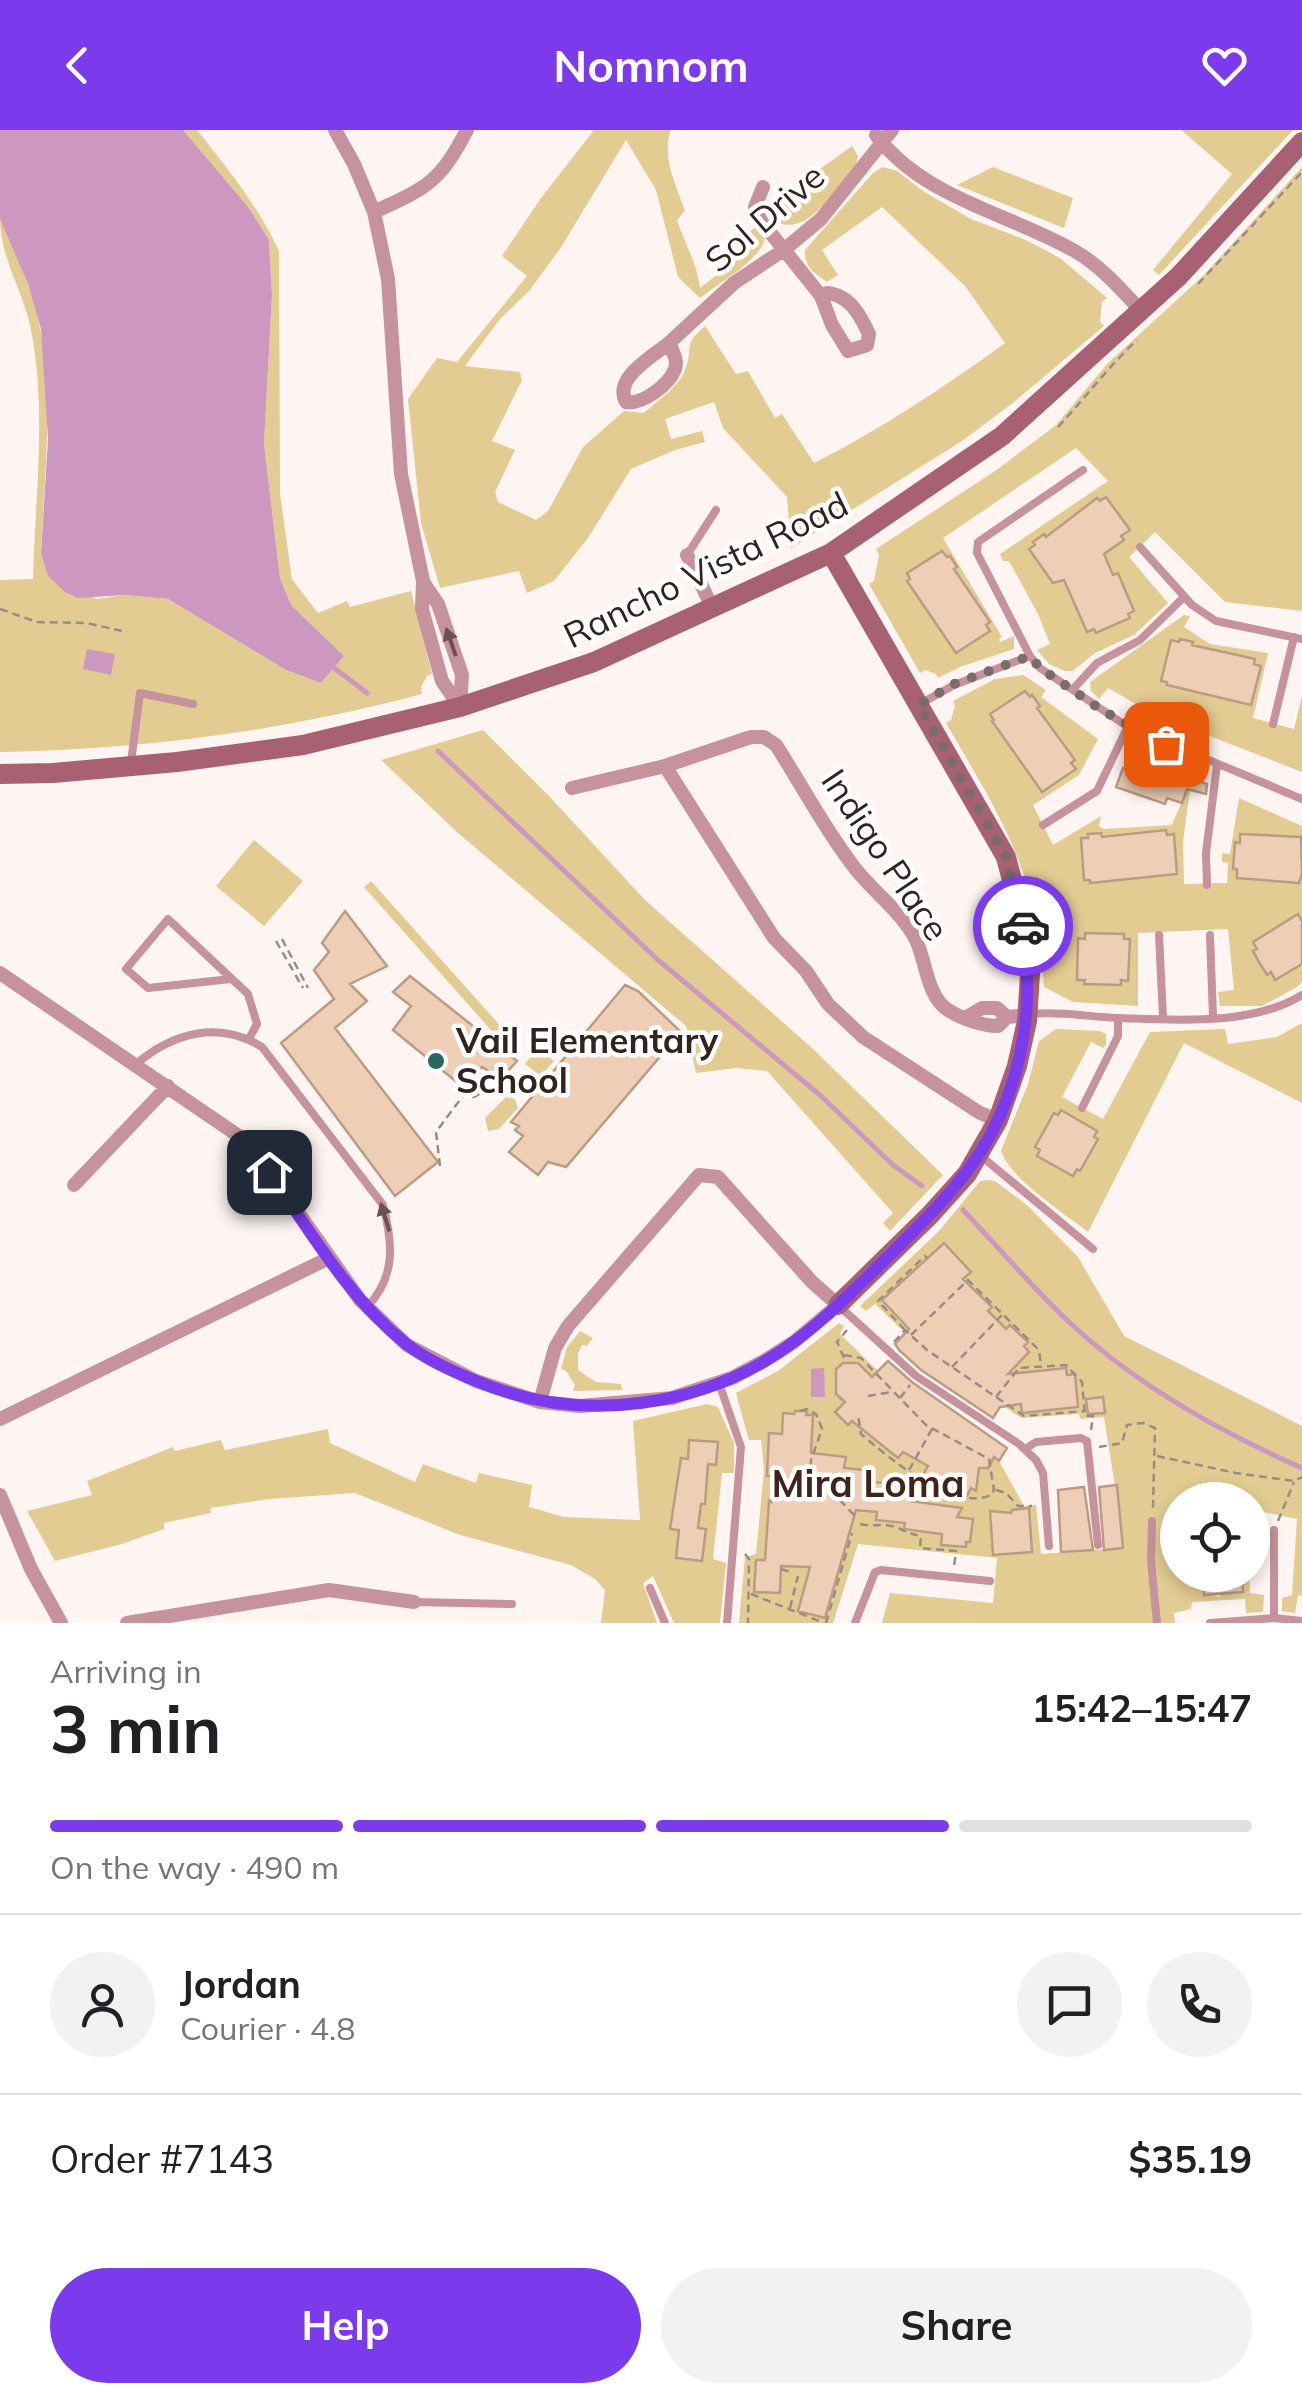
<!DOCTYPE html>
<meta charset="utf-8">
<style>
body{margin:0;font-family:Mulish,sans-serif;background:#f2f2f2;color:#202124;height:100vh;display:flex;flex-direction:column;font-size:38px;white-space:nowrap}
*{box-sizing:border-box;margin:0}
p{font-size:32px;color:#757577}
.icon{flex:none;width:55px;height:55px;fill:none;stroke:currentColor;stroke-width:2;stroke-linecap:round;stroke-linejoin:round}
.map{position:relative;height:1493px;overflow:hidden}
.details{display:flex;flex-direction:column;background:#fff;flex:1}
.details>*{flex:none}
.controls{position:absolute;left:1160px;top:1352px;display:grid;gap:20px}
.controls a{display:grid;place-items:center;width:110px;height:110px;border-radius:50%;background:#fff;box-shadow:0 5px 15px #0003;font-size:50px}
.pin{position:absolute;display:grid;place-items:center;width:85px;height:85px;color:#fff;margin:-42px;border-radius:20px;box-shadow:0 5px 15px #0006}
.courier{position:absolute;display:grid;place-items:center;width:100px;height:100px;margin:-50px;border:8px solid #7c3aed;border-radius:50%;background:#fff;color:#222;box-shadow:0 2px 12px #0007}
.headline em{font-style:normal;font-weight:700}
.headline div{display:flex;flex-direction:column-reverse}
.headline{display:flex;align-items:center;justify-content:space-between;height:170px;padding:0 50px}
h1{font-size:65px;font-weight:700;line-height:75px}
.bar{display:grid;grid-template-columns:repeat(4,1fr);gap:15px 10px;align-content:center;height:120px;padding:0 50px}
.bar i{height:12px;border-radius:8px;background:#e0e0e0}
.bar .on{background:#7c3aed}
.bar p{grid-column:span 4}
.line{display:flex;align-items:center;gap:25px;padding:0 50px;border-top:2px solid #e0e0e0}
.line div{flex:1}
.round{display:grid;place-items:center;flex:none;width:105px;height:105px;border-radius:52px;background:#f2f2f2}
.cta{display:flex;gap:20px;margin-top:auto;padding:20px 50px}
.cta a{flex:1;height:115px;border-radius:60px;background:#7c3aed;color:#fff;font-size:40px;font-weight:700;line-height:115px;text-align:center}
.cta a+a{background:#f2f2f2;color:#202124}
header{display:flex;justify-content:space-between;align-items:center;height:130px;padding:0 50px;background:#7c3aed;color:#fff;font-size:45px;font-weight:700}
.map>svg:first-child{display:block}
.green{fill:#e2cc92}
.water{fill:#cc98bf}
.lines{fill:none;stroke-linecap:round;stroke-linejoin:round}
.stream{stroke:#cc98bf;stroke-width:5}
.building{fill:#eeceb5;stroke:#ba9c83;stroke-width:2.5}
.path{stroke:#988c89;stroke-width:2.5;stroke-dasharray:8 5;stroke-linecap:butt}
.lane{stroke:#c5929d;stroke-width:8}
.street{stroke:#c5929d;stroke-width:14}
.secondary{stroke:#a86073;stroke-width:20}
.oneway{fill:#6d4f51}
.done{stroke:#796c69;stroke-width:10;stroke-dasharray:0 18}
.route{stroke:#7c3aed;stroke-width:12}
.poi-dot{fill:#26695a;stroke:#fff;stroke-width:4}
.labels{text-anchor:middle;stroke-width:9;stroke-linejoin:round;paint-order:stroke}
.street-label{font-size:35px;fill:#32231f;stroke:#fff}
.poi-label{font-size:35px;font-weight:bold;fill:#32231f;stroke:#fff;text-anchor:start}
.neighbourhood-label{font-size:38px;font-weight:bold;fill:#42231c;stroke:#fff}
</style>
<header><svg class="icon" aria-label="back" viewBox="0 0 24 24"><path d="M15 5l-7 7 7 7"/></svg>Nomnom<svg class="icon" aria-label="heart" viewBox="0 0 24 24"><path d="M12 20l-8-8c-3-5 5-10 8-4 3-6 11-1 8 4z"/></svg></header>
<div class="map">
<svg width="1302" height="1493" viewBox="0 0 1302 1493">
<rect width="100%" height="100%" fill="#fef5f3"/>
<path class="green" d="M183,0H197C228,39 258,76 279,121L280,364L292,449L318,483L347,471L350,477L411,461L432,544L427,546L421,557L422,564C284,601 143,619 0,622V450L33,449C35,367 47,281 31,200C24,162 0,128 0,89C16,124 33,160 40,198C54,272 44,349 41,423L96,469L125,465L168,469L286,540L321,553L344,526L291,475L280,448L264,314L272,165L269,110L249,78Z
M594,0H671C661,27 676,55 685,81L677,90C685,114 697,133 700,158L748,121L745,106L756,96L765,109C757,133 720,152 700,168L678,147L656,60L626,10L560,119L529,161L500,189L465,236L520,242L522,250L492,311L515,320L495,362L498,372L536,390L548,381L583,317L624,281L644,283C657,271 679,257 685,240C694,218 682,215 705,196L736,244L748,241L775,288L782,284L814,333C883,298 943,258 1005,213L965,156L882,77L822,120L838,145L827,152C814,143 804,137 805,120L874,42L883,37L897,41L923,61L971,89L1026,110L1060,128L1107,168L1102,172L1100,191L1104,196L1014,272L962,311L791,418L787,367L723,298L714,272L665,289L671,309L702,301L705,312L675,320L631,339L588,408L554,451L527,463L519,441L440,458L421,393L408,269L437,228L457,232L527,146L502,126L541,68Z
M1181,0H1293L1159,145L1153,140L1232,44Z
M852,16L858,26L856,35C838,56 810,105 779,93L775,84L778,69Z
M993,37L1073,68L1064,98L957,55Z
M1302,37V481L1225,472L1155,402L1129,427L1168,473L1134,505L1095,523L1073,541H1065L1049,534L1037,520L1050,514L1038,484L1009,431H1003L1000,424L1108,351L1076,318L943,408L1002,507L999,509L1000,512L1014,506V519L960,537L938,548L936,544L925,540L920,543L869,454L874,451L879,425L876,419L998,339L1056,295L1108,233L1204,145Z
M1184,485L1190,486L1184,497L1210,514L1268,523L1253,588L1294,599L1302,566V642L1153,584L1108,558L1099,569L1091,561L1090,552Z
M1023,545L1046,560L1041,567L1098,609L1079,645L1033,675L1053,715L1101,686L1099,696L1104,699L1172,695L1187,659L1190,660L1183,711L1184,754L1227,753L1228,733L1222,732V723L1230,724L1239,668L1302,696V852L1297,857L1262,876H1220L1218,862L1234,860L1228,799L1138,803V876L1073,872L1044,857C1039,744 1001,688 946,593L951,590L955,576L953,571L995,549Z
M483,600L549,666L645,770L812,918L943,1045L890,1101L883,1093L893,1083L767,941L736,938L696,943L686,896L458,703L381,630Z
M254,710L303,751L264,796L216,756Z
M371,751L513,910L505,916L364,757Z
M1302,893V973L1184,913L1088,1102C1064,1083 1011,1050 1001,1021L1028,954L1039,911L1056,899L1100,901L1106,904V915L1103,918L1091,912L1062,967L1103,989L1150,902L1225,899L1228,914L1277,907Z
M538,917L554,931L541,946L525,934Z
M506,967L515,969L518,978L499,999L488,1001L485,988Z
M987,1050L995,1051L1027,1075L1078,1127L1124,1206L1302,1296V1466L1298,1465L1295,1483L1282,1481V1468L1292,1465L1297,1389L1263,1382V1386H1253L1252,1370H1178V1445H1202L1205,1464L1220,1467L1221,1464L1243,1462L1242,1445H1249L1250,1463L1264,1465L1263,1482L1246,1483L1245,1469L1192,1472L1191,1479L1174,1483L1175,1493H882L890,1463L993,1473L997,1428L858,1414L833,1493H739L745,1427L756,1424L764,1340L761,1310H749L748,1307L736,1263L778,1241L839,1193L844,1196L840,1204L907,1269L999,1331L1024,1376L1036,1375L1041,1424L1122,1418L1117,1356H1115L1104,1287L1080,1289L1079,1284L1021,1288L925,1222L875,1174L866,1181L860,1176L940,1100L980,1051Z
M580,1201L593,1208L587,1216L582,1215L578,1224V1240L596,1252L621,1254L622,1260L573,1261L575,1255L566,1241L561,1239L567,1217Z
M707,1274L718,1277L734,1313V1343H722L713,1429L726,1433L720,1493H674L653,1446L643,1453L657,1493H601L605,1460L595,1449L571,1435L460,1405L355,1363L269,1369L210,1378L211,1383L164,1393V1399L122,1414L55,1431L27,1381L92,1365L87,1351L173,1317L175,1321L221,1310L225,1320L328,1299L330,1313L415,1352L423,1334L476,1353L479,1343L532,1355L529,1377L564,1387L640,1390L633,1291Z"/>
<path class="water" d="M0,0H183L249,78L269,110L272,165L264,314L280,448L291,475L344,526L321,553L286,540L168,469L125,465L78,468L65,462L48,446L41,423L48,309L41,199L28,154L0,89Z
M87,519L115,524L111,545L83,539Z
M824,1238L825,1267H811V1239Z"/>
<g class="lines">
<path class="stream" d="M333,537L367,563
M438,621L658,830L821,966L893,1035L922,1056
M963,1080C998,1117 1032,1157 1069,1192C1136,1255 1218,1301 1302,1338"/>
</g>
<path class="building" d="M1106,367L1130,400L1121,406L1124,410L1104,424L1113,445L1118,443L1134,481L1128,484L1130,488L1096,503L1094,499L1087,502L1064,450L1053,453L1029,419L1035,415L1033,412L1044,404L1046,407L1097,368L1100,371Z
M942,421L947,427L950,426L957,437L954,439L990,492L986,495L990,501L956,523L907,451L910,449L907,443Z
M1180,509L1193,512L1192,515L1255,529L1254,534L1261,536L1251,575L1167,555V552L1161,551L1171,510L1179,512Z
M1025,561L1030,567L1032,565L1040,576L1037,578L1075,630L1071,633L1076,639L1042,662L992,591L994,590L990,584Z
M1129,635L1175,649L1178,643L1207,654L1206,664L1187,659L1182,673L1167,668L1165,674L1116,657L1123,638L1127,639Z
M1166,700L1167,705L1174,704L1177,744L1090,753V750H1084L1081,708H1088V704L1101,703L1102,707Z
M1240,704L1301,707L1302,744L1299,753L1237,748V739H1233L1235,712L1240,713Z
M345,781L387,836L350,854L367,871L335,898L438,1032L395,1066L281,913L334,869L314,840L329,822L322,813Z
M1298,784L1302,791V834L1275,850L1271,842L1267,845L1259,832L1253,821L1257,819L1253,812Z
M1085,803L1124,804V809H1130L1128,851L1121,850V855L1084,854L1085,850H1077L1078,808L1085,809Z
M410,846L517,931L501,949L482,937L464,958L393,900L411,876L393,862Z
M625,855L638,861L681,902L566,1037L548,1032L538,1045L509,1022L523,1006L515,1000L519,996L511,992Z
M1061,980L1097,1001L1094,1007L1098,1009L1080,1041L1077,1039L1073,1046L1037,1026L1040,1020L1035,1017L1054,983L1058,985Z
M944,1113L971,1142L963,1149L992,1177L988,1181L1006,1199L1010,1195L1028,1212L1024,1216L1029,1222L1008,1244L1066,1238L1067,1245L1075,1244L1078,1277L1022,1283L1021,1274L1000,1277L993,1288L921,1240L899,1220L895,1214L909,1199L882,1170Z
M888,1231L912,1252L1007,1318L999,1331L994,1327L988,1338H979L976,1361L971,1358L967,1366L923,1345L928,1336L903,1322L898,1328L852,1291L848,1295L835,1282L845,1272L836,1264V1239L843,1233H858L872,1247Z
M1103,1267L1105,1283L1088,1284L1086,1269Z
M795,1281H807L806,1285H813L811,1323L846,1327L844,1338L864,1340L863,1351L883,1353L882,1362L911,1365L910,1371L962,1378L957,1387L973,1389L970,1412H966V1417L941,1415L942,1404L904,1399L905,1393L876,1390L877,1382L856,1380L825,1488L798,1481L810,1437L781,1436L780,1463L754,1462L756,1430H765L769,1371L771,1372L773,1346H767L769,1303L782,1304L783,1283L794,1284Z
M689,1310L718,1312L716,1335L708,1334L705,1374H701L698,1398L706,1399L702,1431L676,1428L679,1400L670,1399L681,1328L688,1329Z
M1117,1355L1123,1418L1104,1420L1099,1357Z
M1084,1357L1093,1420L1061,1422L1058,1360Z
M1029,1378L1032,1422L993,1425L990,1381L1011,1383L1012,1380Z
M1204,1445H1242L1243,1462L1204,1465Z"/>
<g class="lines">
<path class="path" d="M1198,154L1302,42
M1058,297C1085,268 1108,237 1137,210
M0,479L37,492L86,493L127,502
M282,809L308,858
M276,811L303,858
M440,1036L436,1002L465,963L474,967L492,957
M905,1200L878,1171L925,1126L927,1128
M911,1205L968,1150L1039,1220L1041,1235
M894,1212L905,1200L927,1220L1024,1286L1084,1281
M844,1225L861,1228L926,1295L989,1329L994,1360L991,1365C953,1382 889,1328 861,1304L858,1285
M844,1228L837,1212L847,1200
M952,1237L1002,1185
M868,1266L891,1262
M996,1267L1019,1238L1066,1235L1082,1252L1085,1286H1093L1091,1300
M900,1268L910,1255
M800,1281L807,1279L816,1284L822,1299L811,1330L810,1350
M1099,1317L1122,1313L1127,1295L1143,1293L1155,1298L1153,1378
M1157,1326L1236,1343L1294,1351L1302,1347
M909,1340L932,1299
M817,1358L835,1365L855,1386
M996,1360L1006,1363L1018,1376H1032
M1278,1391L1294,1352
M860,1394C871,1397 884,1393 896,1397C905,1401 910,1404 921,1406L920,1418L956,1421L954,1437
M745,1424L749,1429L748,1493
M781,1439L793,1443
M751,1464L824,1493
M790,1478L798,1446
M826,1493L852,1403"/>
<path class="lane" d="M1083,340L978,412L977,423L1030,526L1040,538L1125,595L1302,669
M1140,417L1192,475L1216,491L1302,509
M687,425L716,380
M1074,558L1097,533L1140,510L1184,467
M920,574L954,555L1030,526
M1273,594L1294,507
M131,632L140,563L193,574
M1043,695L1097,661L1128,596
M1207,755L1206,723L1217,635
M1159,805L1163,888
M1210,805L1213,887
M231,849L148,858L126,839L168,789L248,864L257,894L249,909
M1032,884C1060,881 1089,887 1118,888C1176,890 1252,896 1302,865
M136,934C173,903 218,890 262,917L383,1075C393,1113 396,1147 367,1177
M1082,978L1118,906V888
M981,1026L1093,1119
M838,1175L916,1246L1019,1314L1036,1330L1043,1343L1049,1416
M719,1253L741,1317L727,1493
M1025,1319L1036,1312L1081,1308L1087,1311L1098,1415
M1152,1391L1151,1431L1157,1493
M650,1458L665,1493
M414,1472L512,1474
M1274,1488V1400
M855,1493L875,1442L881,1440L990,1451
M1210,1493L1274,1488L1302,1491"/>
<path class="street" d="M335,0L354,34L374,82L388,149L401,344L423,451L422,479L442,551L460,577
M876,5C923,68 1008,83 1073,120C1100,135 1121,159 1142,182
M763,57L755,77L761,91L821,166
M374,82C428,57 439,53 467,0
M827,163C850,165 860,185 869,204L867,215L848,221L832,195L821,166Z
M669,213L734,153L785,119L821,89L892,0
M669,213C673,222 678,230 675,239C669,255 642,275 626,272C613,248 652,227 669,213Z
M687,425L713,479
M423,452L438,474L462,545L460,577
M665,636L774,808L806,841L828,874L863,907L980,983L998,990
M572,658L665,636L751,607H764L776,615C801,654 823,696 851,733C870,760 900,779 916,810C926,831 927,867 948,880C962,889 983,896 998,896L1007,887L1028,885
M0,843L249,1013L360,1170L407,1215L476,1251L540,1272L580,1276L672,1268L732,1248L764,1231L794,1212L838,1175L812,1152L718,1047L699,1045L568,1196L555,1218L540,1272
M967,887L982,878H997L1007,887
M74,1055L168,956
M0,1289L329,1128
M0,1365L31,1439L61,1493
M127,1493L329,1460L414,1472"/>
<path class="secondary" d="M831,423L1006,727L1022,789L1030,844L1027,891L1017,936L998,990L967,1044L930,1085L838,1175
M0,644L53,643L177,632L303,615L460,577L594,532L831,423L1002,306L1179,146L1302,12"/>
</g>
<defs><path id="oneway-solid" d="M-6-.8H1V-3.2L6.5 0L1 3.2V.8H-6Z" transform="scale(2.5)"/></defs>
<g class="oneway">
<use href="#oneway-solid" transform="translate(451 512) rotate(-109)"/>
<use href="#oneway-solid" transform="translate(385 1087) rotate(-107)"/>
</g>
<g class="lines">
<path class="done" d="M1023,796L1006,727L919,575L954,554L1030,526L1040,538L1103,581L1166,614"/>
<path class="route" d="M269,1042C310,1101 348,1167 405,1213C425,1229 456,1243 479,1252C582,1295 706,1278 795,1211C830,1185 860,1154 891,1124C932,1083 975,1042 999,988C1028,923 1032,866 1023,796"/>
</g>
<circle class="poi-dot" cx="436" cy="931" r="10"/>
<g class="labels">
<g class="street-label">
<text transform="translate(765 88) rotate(-41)" y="12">Sol Drive</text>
<text transform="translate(706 440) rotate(-26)" y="12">Rancho Vista Road</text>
<text transform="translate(885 725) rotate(56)" y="12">Indigo Place</text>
</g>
<g class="poi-label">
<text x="456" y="923">Vail Elementary<tspan x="456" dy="40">School</tspan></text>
</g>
<g class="neighbourhood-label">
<text x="868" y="1367">Mira Loma</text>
</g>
</g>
</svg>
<div class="controls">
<a><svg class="icon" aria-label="locate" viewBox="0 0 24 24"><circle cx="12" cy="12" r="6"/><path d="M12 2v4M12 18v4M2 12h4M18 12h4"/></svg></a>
</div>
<div class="pin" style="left:1166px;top:614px;background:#ea580c"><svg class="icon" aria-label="bag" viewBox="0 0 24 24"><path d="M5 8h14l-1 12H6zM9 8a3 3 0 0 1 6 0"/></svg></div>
<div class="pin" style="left:269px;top:1042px;background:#1f2937"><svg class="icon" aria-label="home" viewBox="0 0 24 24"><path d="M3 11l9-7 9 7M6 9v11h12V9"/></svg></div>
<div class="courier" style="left:1023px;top:796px"><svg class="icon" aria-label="car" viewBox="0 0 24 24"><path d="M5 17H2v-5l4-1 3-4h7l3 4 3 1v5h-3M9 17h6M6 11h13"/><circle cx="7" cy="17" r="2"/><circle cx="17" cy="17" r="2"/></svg></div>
</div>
<section class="details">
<div class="headline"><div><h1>3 min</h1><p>Arriving in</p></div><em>15:42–15:47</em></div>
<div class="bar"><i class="on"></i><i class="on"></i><i class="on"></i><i></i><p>On the way · 490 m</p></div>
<div class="line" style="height:180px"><a class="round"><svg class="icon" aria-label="person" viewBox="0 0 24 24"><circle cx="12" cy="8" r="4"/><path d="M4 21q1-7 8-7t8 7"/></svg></a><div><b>Jordan</b><p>Courier · 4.8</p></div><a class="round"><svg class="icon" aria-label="chat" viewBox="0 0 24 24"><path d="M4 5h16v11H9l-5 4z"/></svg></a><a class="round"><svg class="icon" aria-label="phone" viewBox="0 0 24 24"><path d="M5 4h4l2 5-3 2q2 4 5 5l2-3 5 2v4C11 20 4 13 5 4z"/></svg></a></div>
<div class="line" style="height:130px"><div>Order #7143</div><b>$35.19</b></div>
<div class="cta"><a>Help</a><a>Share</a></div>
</section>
